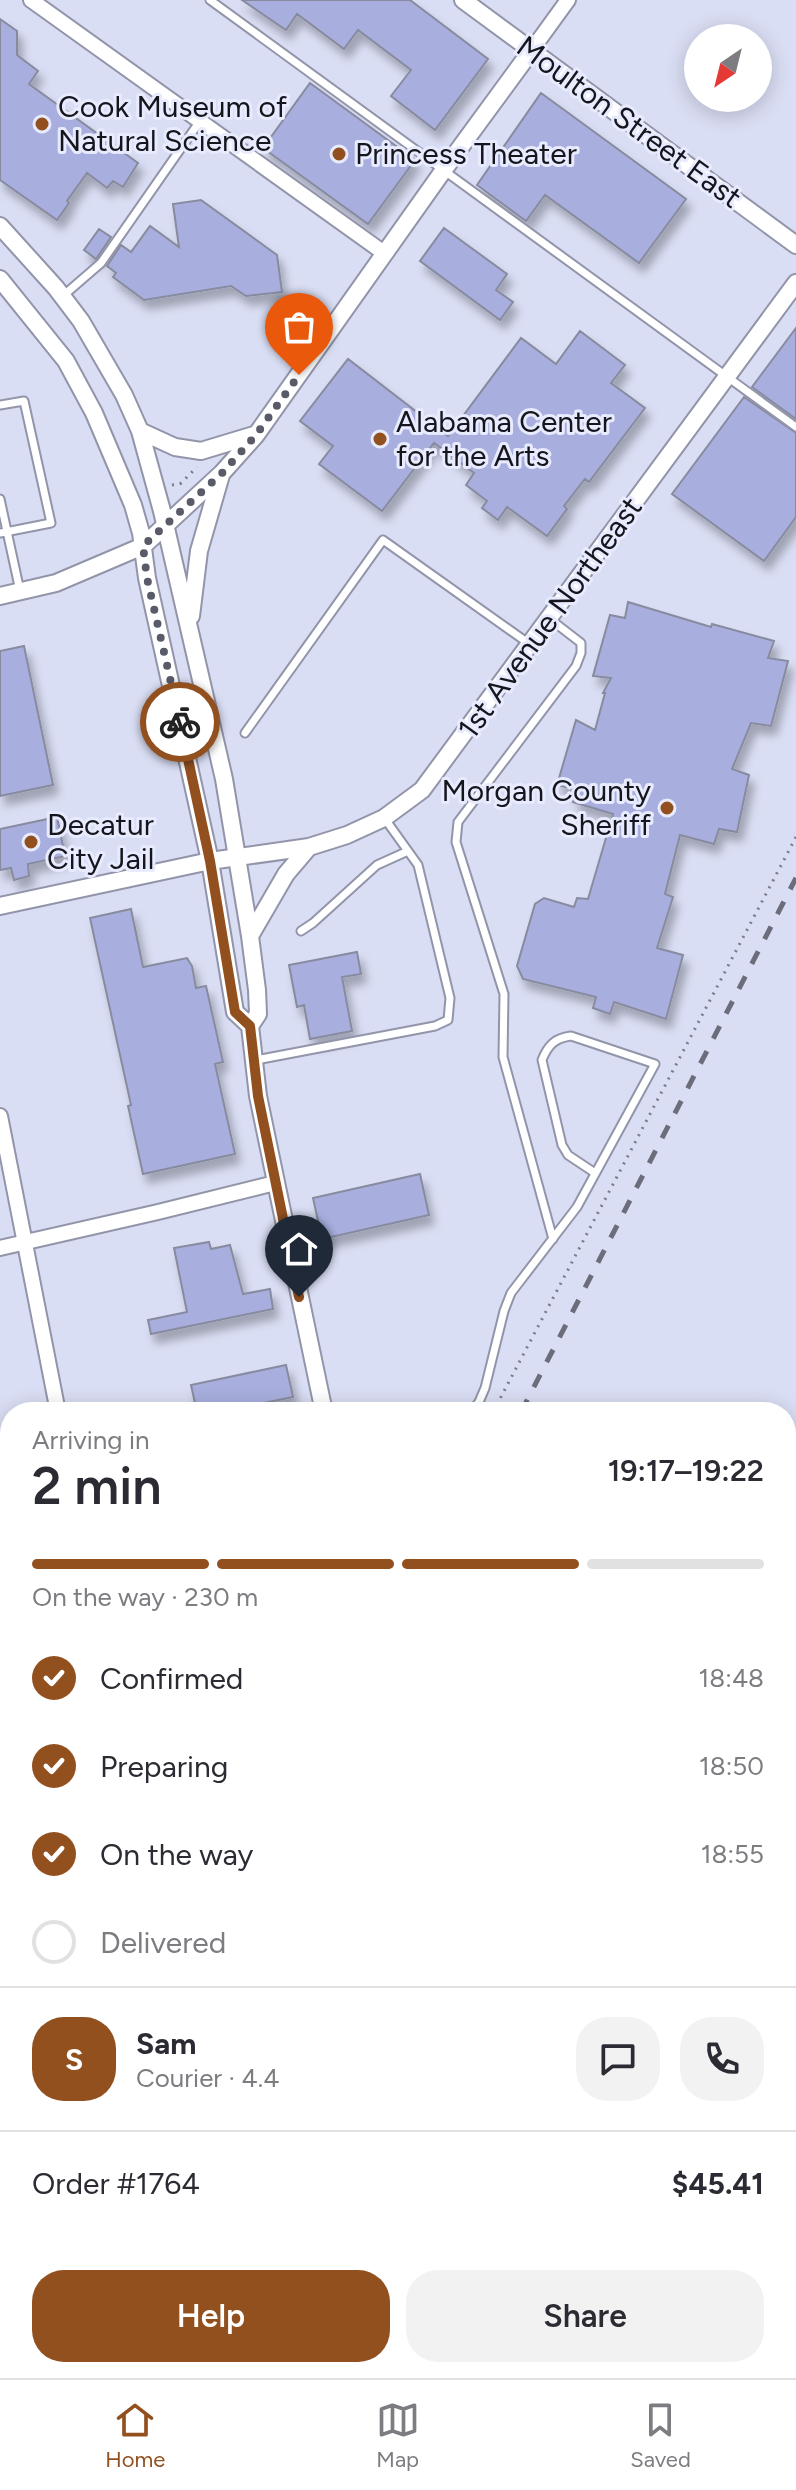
<!DOCTYPE html>
<meta charset="utf-8">
<style>
body{margin:0;font-family:Figtree,sans-serif;background:#f2f2f3;color:#2b2b33;height:100vh;display:flex;flex-direction:column;font-size:30px;white-space:nowrap}
*{box-sizing:border-box;margin:0}
p{font-size:26px;color:#7c7c81}
.icon{flex:none;width:44px;height:44px;fill:none;stroke:currentColor;stroke-width:2;stroke-linecap:round;stroke-linejoin:round}
.map{position:relative;flex:1;overflow:hidden}
.side{position:absolute;left:0px;top:1402px;width:796px;height:976px;display:flex;flex-direction:column;background:#fff;border-radius:32px 32px 0 0;box-shadow:0 4px 20px #0003}
.side>*{flex:none}
.needle{width:52px;rotate:215deg}
.buttons{position:absolute;left:684px;top:24px;display:grid;gap:16px}
.buttons a{display:grid;place-items:center;width:88px;height:88px;border-radius:50%;background:#fff;box-shadow:0 4px 20px #0003;font-size:40px}
.pin{position:absolute;display:grid;place-items:center;width:68px;height:68px;color:#fff;margin:-82px -34px;border-radius:50% 50% 50% 0;rotate:-45deg;box-shadow:0 0 8px #0007}
.pin .icon{rotate:45deg}
.courier{position:absolute;display:grid;place-items:center;width:80px;height:80px;margin:-40px;border:6px solid #92501f;border-radius:50%;background:#fff;color:#222;box-shadow:0 2px 10px #0007}
.head em{font-style:normal;font-weight:600}
.head div{display:flex;flex-direction:column-reverse}
.head{display:flex;align-items:center;justify-content:space-between;height:136px;padding:0 32px}
h1{font-size:52px;font-weight:600;line-height:60px}
.bar{display:grid;grid-template-columns:repeat(4,1fr);gap:12px 8px;align-content:center;height:96px;padding:0 32px}
.bar i{height:10px;border-radius:6px;background:#e1e1e2}
.bar .on{background:#92501f}
.bar p{grid-column:span 4}
.line{display:flex;align-items:center;gap:20px;padding:0 32px;border-top:2px solid #e1e1e2}
.line div{flex:1}
.round{display:grid;place-items:center;flex:none;width:84px;height:84px;border-radius:32px;background:#f2f2f3}
ol{padding:0 32px;list-style:none}
li{display:flex;align-items:center;gap:24px;height:88px}
li p{margin-inline-start:auto}
li .icon{padding:8px;border-radius:50%;background:#92501f;color:#fff;stroke-width:4}
li:last-child{color:#7c7c81}
li i{width:44px;height:44px;border:4px solid #e1e1e2;border-radius:50%}
.primary-button{display:flex;gap:16px;margin-top:auto;padding:16px 32px}
.primary-button a{flex:1;height:92px;border-radius:32px;background:#92501f;color:#fff;font-size:32px;font-weight:600;line-height:92px;text-align:center}
.primary-button a+a{background:#f2f2f3;color:#2b2b33}
.dock{display:flex;justify-content:space-around;align-items:center;height:112px;border-top:2px solid #e1e1e2;background:#fff;font-size:22px;color:#7c7c81}
.dock a{display:grid;justify-items:center;gap:4px}
.dock .on{color:#92501f}
.map>svg:first-child{display:block}
.forest{fill:#c99b7f}
.building{fill:#a8afde;stroke:#888b9f;stroke-width:2;filter:url(#shadow)}
.lines{fill:none;stroke-linecap:round;stroke-linejoin:round}
.service-casing{stroke:#9295a9;stroke-width:11}
.minor-casing{stroke:#9295a9;stroke-width:18}
.tertiary-casing{stroke:#9295a9;stroke-width:20}
.path{stroke:#7a7d8c;stroke-width:3;stroke-dasharray:2 6;stroke-linecap:butt}
.service{stroke:#fff;stroke-width:7}
.minor{stroke:#fff;stroke-width:14}
.tertiary{stroke:#fff;stroke-width:16}
.rail{stroke:#6b6d7b;stroke-width:5;stroke-dasharray:14 14;stroke-linecap:butt}
.done{stroke:#595b68;stroke-width:8;stroke-dasharray:0 14.4}
.route{stroke:#92501f;stroke-width:10}
.poi-dot{fill:#92501f;stroke:#e8ebfd;stroke-width:3}
.labels{text-anchor:middle;stroke-width:6;stroke-linejoin:round;paint-order:stroke}
.poi-label{font-size:30px;fill:#14151d;stroke:#e8ebfd;text-anchor:start}
.street-label{font-size:30px;fill:#14151d;stroke:#e8ebfd}
</style>
<div class="map">
<svg width="796" height="2378" viewBox="0 0 796 2378">
<defs>
<filter id="shadow"><feDropShadow dx="5" dy="9" stdDeviation="4" flood-color="#0004"/></filter>
</defs>
<rect width="100%" height="100%" fill="#dadef4"/>
<path class="forest" d="M786,1778L796,1783V2378H11L25,2368H786Z"/>
<path class="building" d="M242,0H410L488,59L435,130L391,96L411,70L358,30L344,49L297,14L286,30Z
M0,19L17,31V55L38,71L29,84L138,163L123,187L113,181L107,188L87,173L67,201L69,203L57,220L0,180Z
M310,83L415,160L368,224L263,148Z
M541,93L686,199L639,263L545,195L526,221L477,185Z
M201,200L277,255L282,292L246,296L231,286L144,300L113,277L116,273L107,266L121,245L131,252L150,226L179,247L173,204Z
M444,228L507,274L496,290L513,302L500,320L420,261Z
M99,229L111,237L96,259L84,250Z
M796,328V419L752,387Z
M580,331L625,365L611,383L645,408L589,482L585,479L564,506L567,509L547,536L507,507L498,520L482,508L487,501L466,485L474,473L434,443L382,511L319,464L333,446L300,421L348,359L448,436L521,338L556,364Z
M744,397L796,433V517L764,561L672,494Z
M628,602L711,627L712,624L774,641L768,658L788,661L771,726L751,723L732,769L749,775L737,832L719,829L714,844L680,835L665,894L673,897L657,948L683,955L666,1019L614,1002L610,1014L593,1008L596,997L523,979L517,966L535,904L544,898L574,907L577,898L588,899L613,814L573,802L578,790L557,785L576,720L595,730L605,693H603L611,678L593,676L610,615L625,618Z
M24,646L53,785L0,796V651Z
M57,817L65,856L28,864L29,876L14,880L11,868L0,870V829Z
M131,909L143,967L187,958L192,966L196,988L206,986L223,1062L215,1064L235,1154L143,1174L128,1106L131,1105L90,918Z
M357,952L361,974L342,977L352,1031L310,1039L304,1005L297,1007L289,965Z
M420,1174L429,1215L322,1239L313,1198Z
M209,1242L211,1249L230,1245L243,1294L270,1289L273,1309L151,1334L148,1320L187,1312L174,1248Z
M286,1365L293,1397L221,1412H197L191,1385Z"/>
<g class="lines">
<g class="service-casing">
<path id="service" d="M210,0L796,427
M64,295L101,263L200,121
M0,405L24,401L51,523L0,533
M0,499L20,591
M550,619L581,643V653L576,666L458,822L456,842L504,994L503,1057L553,1239
M245,733L383,540L528,643
M301,931L313,923L377,865L408,851
M256,1060L435,1026L448,1020L450,998L418,865L385,819
M471,1412L479,1402L485,1388L504,1311L511,1293L577,1207L655,1064L571,1036C555,1038 548,1045 542,1060L562,1145L568,1155L595,1173"/>
</g>
<g class="minor-casing">
<path id="minor" d="M31,0L384,253
M531,51L568,0
M0,1116L58,1412
M0,1248L158,1212L275,1183
M0,1595L10,1593"/>
</g>
<g class="tertiary-casing">
<path id="tertiary" d="M463,0L796,245
M0,226L56,288L81,321L124,395L140,431L162,511L224,779L250,936L257,990L258,1014L250,1026
M0,279L66,361L94,413L133,505L141,533L147,578L210,861L235,1012L250,1026L258,1096L324,1412
M140,431L175,447L201,451L254,435
M0,596L56,583L143,546L222,473L256,435L443,171L531,51
M191,616L199,551L221,475
M0,906L210,861L309,847L347,835L384,818L422,790L796,283
M250,936L286,874L309,847
M0,1943L10,1941"/>
</g>
<path class="path" d="M172,485L180,484L197,467
M493,1412L796,837"/>
<use href="#service" class="service"/>
<use href="#minor" class="minor"/>
<use href="#tertiary" class="tertiary"/>
<path class="rail" d="M521,1412L796,878
M0,2311L10,2303
M0,2327L10,2318"/>
</g>
<g class="lines">
<path class="done" d="M180,722L147,578L143,546L222,473L256,435L299,375"/>
<path class="route" d="M180,722L210,861L235,1012L250,1026L258,1096L299,1297"/>
</g>
<g class="poi-dot">
<circle cx="42" cy="124" r="8"/>
<circle cx="339" cy="154" r="8"/>
<circle cx="380" cy="439" r="8"/>
<circle cx="667" cy="808" r="8"/>
<circle cx="31" cy="842" r="8"/>
</g>
<g class="labels">
<g class="poi-label">
<text x="58" y="117">Cook Museum of<tspan x="58" dy="34">Natural Science</tspan></text>
<text x="355" y="164">Princess Theater</text>
<text x="396" y="432">Alabama Center<tspan x="396" dy="34">for the Arts</tspan></text>
<text x="651" y="801" text-anchor="end">Morgan County<tspan x="651" dy="34">Sheriff</tspan></text>
<text x="47" y="835">Decatur<tspan x="47" dy="34">City Jail</tspan></text>
</g>
<g class="street-label">
<text transform="translate(629 122) rotate(36)" y="10">Moulton Street East</text>
<text transform="translate(550 618) rotate(-54)" y="10">1st Avenue Northeast</text>
</g>
</g>
</svg>
<div class="buttons">
<a><svg class="needle" viewBox="-14 -14 28 28"><path d="M0-13l5 13h-10z" fill="#e53935"/><path d="M0 13l5-13h-10z" fill="#7c7c81"/></svg></a>
</div>
<div class="pin" style="left:299px;top:375px;background:#ea580c"><svg class="icon" aria-label="bag" viewBox="0 0 24 24"><path d="M5 8h14l-1 12H6zM9 8a3 3 0 0 1 6 0"/></svg></div>
<div class="pin" style="left:299px;top:1297px;background:#1f2937"><svg class="icon" aria-label="home" viewBox="0 0 24 24"><path d="M3 11l9-7 9 7M6 9v11h12V9"/></svg></div>
<div class="courier" style="left:180px;top:722px"><svg class="icon" aria-label="bike" viewBox="0 0 24 24"><circle cx="6" cy="16" r="4"/><circle cx="18" cy="16" r="4"/><path d="M6 16l4-8h5l3 8M10 8l3 8H6M13 5h3"/></svg></div>
<section class="side">
<div class="head"><div><h1>2 min</h1><p>Arriving in</p></div><em>19:17–19:22</em></div>
<div class="bar"><i class="on"></i><i class="on"></i><i class="on"></i><i></i><p>On the way · 230 m</p></div>
<ol>
<li><svg class="icon" aria-label="check" viewBox="0 0 24 24"><path d="M5 12l5 5 9-10"/></svg>Confirmed<p>18:48</p></li>
<li><svg class="icon" aria-label="check" viewBox="0 0 24 24"><path d="M5 12l5 5 9-10"/></svg>Preparing<p>18:50</p></li>
<li><svg class="icon" aria-label="check" viewBox="0 0 24 24"><path d="M5 12l5 5 9-10"/></svg>On the way<p>18:55</p></li>
<li><i></i>Delivered</li>
</ol>
<div class="line" style="height:144px"><b class="round" style="background:#92501f;color:#fff">S</b><div><b>Sam</b><p>Courier · 4.4</p></div><a class="round"><svg class="icon" aria-label="chat" viewBox="0 0 24 24"><path d="M4 5h16v11H9l-5 4z"/></svg></a><a class="round"><svg class="icon" aria-label="phone" viewBox="0 0 24 24"><path d="M5 4h4l2 5-3 2q2 4 5 5l2-3 5 2v4C11 20 4 13 5 4z"/></svg></a></div>
<div class="line" style="height:104px"><div>Order #1764</div><b>$45.41</b></div>
<div class="primary-button"><a>Help</a><a>Share</a></div>
</section>
</div>
<nav class="dock">
<a class="on"><svg class="icon" aria-label="home" viewBox="0 0 24 24"><path d="M3 11l9-7 9 7M6 9v11h12V9"/></svg>Home</a>
<a><svg class="icon" aria-label="map" viewBox="0 0 24 24"><path d="M3 6l6-2 6 2 6-2v14l-6 2-6-2-6 2zM9 4v14M15 6v14"/></svg>Map</a>
<a><svg class="icon" aria-label="saved" viewBox="0 0 24 24"><path d="M7 4h10v16l-5-4-5 4z"/></svg>Saved</a>
</nav>
